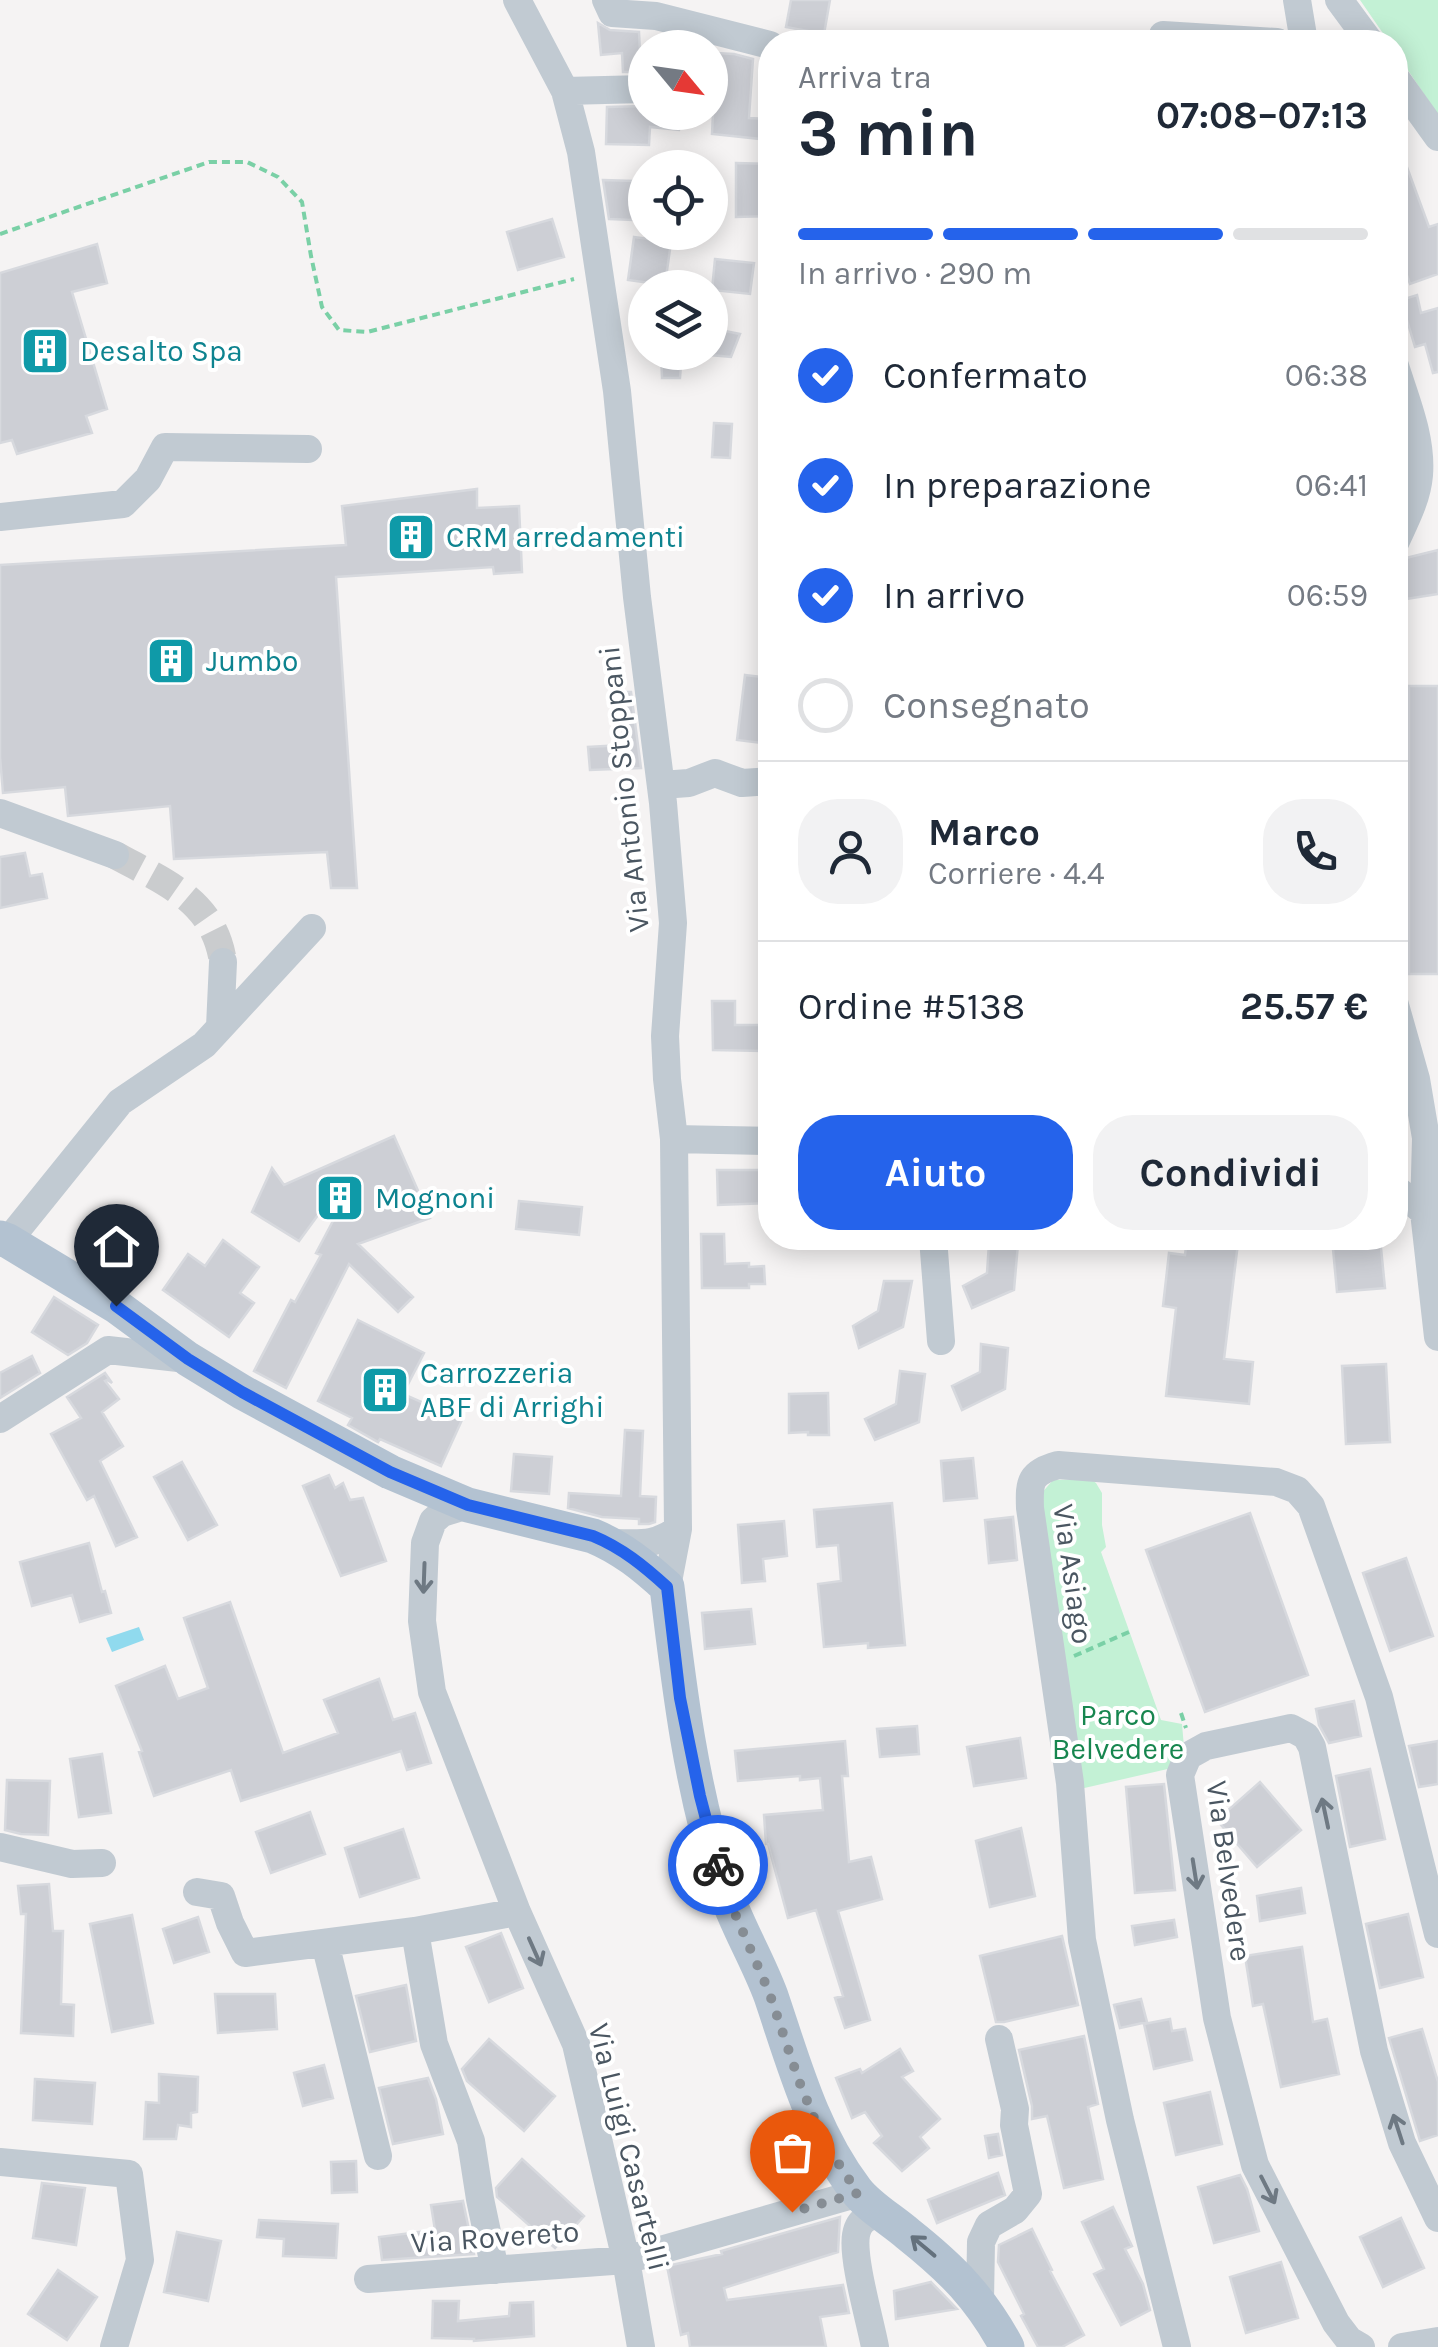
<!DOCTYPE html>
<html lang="it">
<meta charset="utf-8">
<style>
body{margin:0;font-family:Karla,sans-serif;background:#f2f2f3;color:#1f2937;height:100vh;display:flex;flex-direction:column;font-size:38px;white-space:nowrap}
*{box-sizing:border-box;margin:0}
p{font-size:32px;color:#747a83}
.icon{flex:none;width:55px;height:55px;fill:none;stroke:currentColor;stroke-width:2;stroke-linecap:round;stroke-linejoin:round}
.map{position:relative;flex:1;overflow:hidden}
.sheet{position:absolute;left:758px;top:30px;width:650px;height:1220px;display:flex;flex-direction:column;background:#fff;border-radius:40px;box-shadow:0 5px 25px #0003}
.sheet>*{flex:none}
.needle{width:65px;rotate:119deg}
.buttons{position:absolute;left:628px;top:30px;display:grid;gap:20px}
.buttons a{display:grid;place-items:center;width:100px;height:100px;border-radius:50%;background:#fff;box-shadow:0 5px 25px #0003;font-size:50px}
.pin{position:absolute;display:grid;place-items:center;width:85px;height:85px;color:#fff;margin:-102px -42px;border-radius:50% 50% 50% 0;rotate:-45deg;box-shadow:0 0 10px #0007}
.pin .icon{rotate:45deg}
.courier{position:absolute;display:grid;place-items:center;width:100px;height:100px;margin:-50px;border:8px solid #2563eb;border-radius:50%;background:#fff;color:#222;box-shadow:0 2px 12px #0007}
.overview em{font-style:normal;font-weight:700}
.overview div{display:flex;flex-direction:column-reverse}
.overview{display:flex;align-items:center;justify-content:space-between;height:170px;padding:0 40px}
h1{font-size:65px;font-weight:700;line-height:75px}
.bar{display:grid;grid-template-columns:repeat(4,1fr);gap:15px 10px;align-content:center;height:120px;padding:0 40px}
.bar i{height:12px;border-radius:8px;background:#e0e1e3}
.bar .active{background:#2563eb}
.bar p{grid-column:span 4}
.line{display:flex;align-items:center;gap:25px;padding:0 40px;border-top:2px solid #e0e1e3}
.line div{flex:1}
.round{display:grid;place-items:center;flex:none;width:105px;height:105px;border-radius:40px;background:#f2f2f3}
ol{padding:0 40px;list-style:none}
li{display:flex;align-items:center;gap:30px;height:110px}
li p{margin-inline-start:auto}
li .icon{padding:10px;border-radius:50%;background:#2563eb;color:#fff;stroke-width:4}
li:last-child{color:#747a83}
li i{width:55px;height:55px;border:5px solid #e0e1e3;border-radius:50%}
.primary-button{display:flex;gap:20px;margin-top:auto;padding:20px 40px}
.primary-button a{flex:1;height:115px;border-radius:40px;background:#2563eb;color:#fff;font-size:40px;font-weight:700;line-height:115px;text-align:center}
.primary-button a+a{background:#f2f2f3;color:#1f2937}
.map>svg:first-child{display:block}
.green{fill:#c3f1d5}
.water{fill:#90daee}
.building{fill:#cdcfd5;stroke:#d7d9de;stroke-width:2.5}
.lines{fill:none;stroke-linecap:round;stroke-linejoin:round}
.minor-tunnel{stroke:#caccce;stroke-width:28;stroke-dasharray:28 14;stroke-linecap:butt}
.path{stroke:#7ad0a6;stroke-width:4;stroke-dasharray:8 5;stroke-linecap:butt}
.minor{stroke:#c1cad2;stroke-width:28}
.major{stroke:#b3c2d1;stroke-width:35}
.oneway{stroke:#6e7983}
.oneway2{stroke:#64717d}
.done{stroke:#868d94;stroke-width:10;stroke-dasharray:0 18}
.route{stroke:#2563eb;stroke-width:12}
.labels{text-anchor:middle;stroke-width:8;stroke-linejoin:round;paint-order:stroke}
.culture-label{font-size:30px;fill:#0d838f;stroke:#fff;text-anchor:start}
.street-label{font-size:30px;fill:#4a5661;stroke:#fff}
.park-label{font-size:30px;fill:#17864f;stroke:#fff}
</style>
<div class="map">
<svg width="1438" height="2347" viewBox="0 0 1438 2347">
<rect width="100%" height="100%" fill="#f5f3f3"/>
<path class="green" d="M1360,0H1438V115L1395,51V42H1389Z
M1091,1479L1096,1483L1102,1493V1525L1106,1547L1101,1552L1161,1720L1182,1724L1184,1747L1172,1768L1080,1789L1040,1495L1053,1480Z"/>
<path class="water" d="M139,1627L144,1640L112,1652L106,1638Z"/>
<path class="building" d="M791,0H830L824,34L786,27Z
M598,23L610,30L639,32L640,52H645V72H623L622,53L601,55Z
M716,53L734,54L753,59L749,118L770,119V140L712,134Z
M645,106V112H682L679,130L650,127L649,145L606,144L607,107Z
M1395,140H1397L1429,227L1438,224V274L1410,284L1395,242Z
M736,163L769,164V216L736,217Z
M603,180L635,181L633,220L609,219Z
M552,219L564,257L518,270L507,232Z
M634,237L671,242L665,285L628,280Z
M97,244L107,283L72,292L107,409L86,416L92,433L17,454L12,440L0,443V273Z
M715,259L754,263L750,294L712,290Z
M1417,295L1421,313L1438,308V372L1433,373L1425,344L1415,347L1401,300Z
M710,328L740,334L731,357L710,355Z
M661,352H682L680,378H662Z
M714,423L732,424L730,458L712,457Z
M477,489V508L519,506L522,572L494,574L493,567L336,577L357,888H331L327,852L174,859L170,806L68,816L65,787L3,793L0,757V565L346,545L342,506Z
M1438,550V594L1406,599L1402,559Z
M745,675L770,678V744L737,740Z
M1409,686H1438V974H1409Z
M620,692H631L641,768L590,770L588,747L623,745Z
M25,853L30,876L42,874L47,898L0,908V857Z
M712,1001H735V1025H767V1051L713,1050Z
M394,1136L430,1218L358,1244L413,1297L398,1312L349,1264L286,1388L254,1371L291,1300L295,1302L321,1255L316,1253L334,1219L321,1211L299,1241L252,1212L272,1168L284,1185Z
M717,1170H770V1203L718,1205Z
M519,1201L582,1207L579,1235L516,1229Z
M701,1234H724L725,1264L749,1263V1267L764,1266L765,1284H749V1288H702Z
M1187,1238H1228V1242L1238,1243L1224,1359L1253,1362L1249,1404L1166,1396L1176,1308L1163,1306L1169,1253L1185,1255Z
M1332,1238H1380L1385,1288L1337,1292Z
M223,1240L259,1267L240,1293L254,1303L229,1337L163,1290L188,1254L205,1266Z
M989,1243L1018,1244L1014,1290L972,1308L963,1286L987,1273Z
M884,1281H912L903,1327L859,1348L853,1326L878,1311Z
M54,1297L98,1325L87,1343L68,1355L32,1332Z
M358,1320L424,1353L403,1394L462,1420L441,1466L380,1439L378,1442L348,1425L352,1418L318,1401Z
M981,1344L1008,1348L1005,1389L962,1410L952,1386L980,1372Z
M32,1356L40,1373L0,1398V1373Z
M1386,1364L1390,1442L1346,1444L1342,1366Z
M900,1371L925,1374L919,1422L875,1440L865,1419L896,1404Z
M105,1373L112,1383L107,1380L105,1381L119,1399L102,1412L123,1446L100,1461L137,1537L116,1546L94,1496L87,1500L51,1434L81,1418L67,1397Z
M828,1393L829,1435H808V1432L789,1433V1394Z
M625,1430L643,1431L640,1496L656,1497L655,1522L649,1524H639V1519L602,1517L568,1508L569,1493L621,1496Z
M514,1454L552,1457L549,1494L511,1491Z
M973,1458L977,1498L944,1501L941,1461Z
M182,1462L217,1525L188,1540L154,1477Z
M329,1475L335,1488L343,1483L350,1500L363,1498L386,1561L341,1576L303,1486Z
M892,1503L905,1645L868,1648V1643L824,1647L818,1584L841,1581L838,1545L817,1547L814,1510Z
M1250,1513L1308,1675L1205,1712L1146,1550Z
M1013,1517L1017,1560L989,1563L985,1520Z
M784,1521L787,1556L763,1559L765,1581L742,1583L738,1525Z
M89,1543L102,1592L105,1591L111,1613L80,1622L72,1595L32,1606L20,1562Z
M1406,1558L1433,1636L1390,1651L1363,1573Z
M230,1602L283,1753L338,1733L324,1700L379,1679L393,1720L415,1713L431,1763L407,1770L401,1751L241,1801L231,1770L154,1796L139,1752L142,1751L116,1686L165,1666L178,1699L208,1688L184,1618Z
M751,1609L755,1644L705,1649L702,1613Z
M1354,1701L1361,1736L1329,1743L1319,1725L1316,1709Z
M917,1726L919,1754L880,1757L877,1729Z
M1020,1738L1026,1778L974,1786L967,1747Z
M845,1741L848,1776H842L849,1862L871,1857L882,1899L838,1911L870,2020L845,2028L835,1998L843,1996L816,1910L788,1918L768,1844H766L764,1815L823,1810L820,1778L800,1780V1776L738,1781L735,1751Z
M1438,1741V1784L1419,1787L1409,1746Z
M102,1754L111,1813L79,1817L70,1759Z
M1370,1769L1385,1839L1350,1847L1336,1776Z
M7,1780L50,1781L48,1835L21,1834L5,1830Z
M1260,1782L1301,1830L1257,1867L1217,1820Z
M1164,1784L1175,1890L1135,1893L1126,1787Z
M310,1812L325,1854L271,1873L256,1832Z
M1021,1828L1035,1896L990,1907L976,1841Z
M403,1829L419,1878L360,1897L345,1848Z
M49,1884L53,1931H63L61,2004L74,2005L73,2036L21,2033L26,1914H21L18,1886Z
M1301,1888L1305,1913L1260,1921L1257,1896Z
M1408,1914L1423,1977L1380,1988L1366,1924Z
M132,1915L153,2023L112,2032L90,1924Z
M198,1917L209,1952L174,1963L163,1929Z
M1174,1920L1177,1937L1135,1945L1132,1926Z
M501,1933L523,1988L489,2002L466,1947Z
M1062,1936L1078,2005L1004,2022H996L980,1956Z
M1302,1947L1313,2022L1327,2019L1339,2074L1281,2087L1263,2004L1253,2006L1245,1956Z
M406,1985L416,2041L370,2052L356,1996Z
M215,1994H275L277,2029L218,2033Z
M1141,1999L1147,2022L1120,2028L1114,2005Z
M1170,2019L1172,2031L1185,2029L1192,2060L1154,2069L1144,2024Z
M1422,2029L1438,2082V2135L1420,2141L1389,2038Z
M1084,2036L1098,2104L1088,2107L1103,2179L1064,2188L1047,2116L1032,2119V2106L1019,2050Z
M489,2039L555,2096L524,2131L467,2081L462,2069Z
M900,2049L913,2071L902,2077L940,2119L920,2137L929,2148L902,2171L874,2143L882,2136L865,2112L852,2118L836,2078L860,2069L862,2073Z
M324,2065L333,2098L303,2106L294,2073Z
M159,2074L198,2077L197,2112L191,2113V2127L178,2125L176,2139H144L146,2102L159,2103Z
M428,2078L436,2099L443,2134L393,2144L379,2088Z
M35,2079L95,2083L92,2124L33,2120Z
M1210,2092L1222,2144L1176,2155L1164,2103Z
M998,2134L1002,2155L989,2158L985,2136Z
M522,2159L584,2216L555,2248L497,2197L496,2188Z
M356,2161L357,2192L332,2193L331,2162Z
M998,2173L1005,2195L937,2223L928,2200Z
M1240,2175L1247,2189L1259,2231L1214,2243L1198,2187Z
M42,2183L85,2188L76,2245L33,2238Z
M463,2201L474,2254L382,2260L379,2237L435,2230L431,2205Z
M1113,2207L1132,2246L1125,2249L1143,2284L1150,2310L1121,2325L1094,2274L1104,2269L1082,2222Z
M840,2217L838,2252L724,2288L727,2300L843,2285L849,2313L820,2317L826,2347H690L688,2333L681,2335L667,2266L722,2254L721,2251Z
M1401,2218L1424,2268L1383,2287L1360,2237Z
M259,2220L338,2224L336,2258L283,2256L284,2239L257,2237Z
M1032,2229L1052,2270L1050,2271L1084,2335L1062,2347H1038L1021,2316L1024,2314L998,2262L999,2245Z
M177,2232L221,2241L208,2301L164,2292Z
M1281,2262L1298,2318L1246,2333L1230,2277Z
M58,2270L97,2297L67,2340L28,2314Z
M931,2282L957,2309L896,2319L894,2291Z
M433,2301H459L458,2321L509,2316L510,2303L533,2302L534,2336L474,2341V2339L432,2338Z"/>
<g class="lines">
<path class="minor-tunnel" d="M115,855C164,882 214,900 223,962"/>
<path class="path" d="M0,234L209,162H247L278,177L302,202L311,256L322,307L339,330L367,332L574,279
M1074,1656L1129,1632
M1181,1713L1186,1728"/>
<path class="minor" d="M517,0L565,91L581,152L617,391L637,597L663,803L673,923L665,1036L667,1079L674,1139L678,1529L667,1587
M606,0L612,13L656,16L770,45
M1297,0L1304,42
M1339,0L1370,42
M1163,35L1277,42
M1395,77L1438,137
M565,91L645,89
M1395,366C1406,401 1422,438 1419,475C1417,499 1405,521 1395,543
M0,517L123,504L148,479L165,447L308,449
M661,785L689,783L715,773L742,783L770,781
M0,813L115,855
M1395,1005L1416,1079L1426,1138L1424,1212L1438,1337
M220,1027L223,962
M674,1139L770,1141
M1395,1188L1424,1212
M933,1238L941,1341
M8,1241L120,1102L204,1045L312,928
M0,1419L108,1350L187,1359
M468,1505L442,1513L433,1521L425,1543L422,1621L432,1692L517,1912L576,2044L626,2260L641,2347
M611,1543C640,1543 653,1547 678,1529
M0,1847L72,1864L102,1863
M197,1892L221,1896L230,1923L245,1953L415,1931L517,1912
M415,1931L434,2044L471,2141L480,2199L495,2270
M325,1943L378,2156
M0,2162L129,2174L140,2260L114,2347
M368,2279L626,2260L859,2193
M980,2301L981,2242L989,2225L1015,2210L1028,2194L1014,2125L1015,2109L999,2039
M875,2347C870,2320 852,2259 856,2235C859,2218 871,2214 886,2215
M1177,2347L1120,2120L1082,1940L1070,1783L1030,1508C1029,1481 1030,1473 1058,1465L1276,1482L1297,1490L1311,1506L1379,1697L1438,1934
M1361,2347L1349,2340L1336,2323L1255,2165L1217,2018L1180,1775L1188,1756L1206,1746L1291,1728L1306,1736L1312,1747L1374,2051L1402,2143L1438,2218
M1402,2347L1438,2341"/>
<path class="major" d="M0,1238L8,1241L116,1306L188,1359L242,1392L390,1472L468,1505L593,1536C622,1548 644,1566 667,1587C679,1687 691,1789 723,1885C735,1923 757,1958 771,1996C794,2064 812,2132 856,2190C869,2207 892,2220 908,2234C952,2269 980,2297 1007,2347"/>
</g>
<defs><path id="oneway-shaft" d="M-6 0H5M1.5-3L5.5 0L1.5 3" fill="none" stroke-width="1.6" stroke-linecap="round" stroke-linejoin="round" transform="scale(2.5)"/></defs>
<g class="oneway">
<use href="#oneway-shaft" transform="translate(424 1578) rotate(92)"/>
<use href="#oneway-shaft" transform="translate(1325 1813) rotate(-102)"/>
<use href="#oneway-shaft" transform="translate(1195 1874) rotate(81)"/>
<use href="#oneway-shaft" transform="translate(535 1952) rotate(66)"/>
<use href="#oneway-shaft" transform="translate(1398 2129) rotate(-108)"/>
<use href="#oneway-shaft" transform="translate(1268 2190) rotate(63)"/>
</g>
<use class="oneway2" href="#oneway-shaft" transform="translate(923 2246) rotate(-140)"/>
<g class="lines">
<path class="done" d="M718,1865L723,1886L769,1992L799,2081L823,2140L858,2193L792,2212"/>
<path class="route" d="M116,1306L188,1359L242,1392L390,1472L468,1505L593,1536C622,1548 644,1566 667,1587L680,1698L700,1796L718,1865"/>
</g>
<defs>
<g id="building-square" transform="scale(2.5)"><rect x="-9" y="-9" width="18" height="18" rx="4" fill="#0f9aa8" stroke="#fff"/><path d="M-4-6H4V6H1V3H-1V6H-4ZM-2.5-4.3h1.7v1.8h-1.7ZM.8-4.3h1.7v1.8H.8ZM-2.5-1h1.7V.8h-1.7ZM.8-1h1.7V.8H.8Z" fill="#fff"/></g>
</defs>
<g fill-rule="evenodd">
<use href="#building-square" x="45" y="351"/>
<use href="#building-square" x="411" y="537"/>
<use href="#building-square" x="171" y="661"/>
<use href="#building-square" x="340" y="1198"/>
<use href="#building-square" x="385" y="1390"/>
</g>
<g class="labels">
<g class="culture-label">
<text x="80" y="361">Desalto Spa</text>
<text x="446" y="547">CRM arredamenti</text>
<text x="206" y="671">Jumbo</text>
<text x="375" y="1208">Mognoni</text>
<text x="420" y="1383">Carrozzeria<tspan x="420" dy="34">ABF di Arrighi</tspan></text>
</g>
<g class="street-label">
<text transform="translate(624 789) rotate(-96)" y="10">Via Antonio Stoppani</text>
<text transform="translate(1073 1574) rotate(82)" y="10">Via Asiago</text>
<text transform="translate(1229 1871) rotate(82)" y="10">Via Belvedere</text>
<text transform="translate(629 2147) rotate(76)" y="10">Via Luigi Casartelli</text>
<text transform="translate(495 2237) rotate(-4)" y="10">Via Rovereto</text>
</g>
<g class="park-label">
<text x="1118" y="1725">Parco<tspan x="1118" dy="34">Belvedere</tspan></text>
</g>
</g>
</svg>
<div class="buttons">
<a><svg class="needle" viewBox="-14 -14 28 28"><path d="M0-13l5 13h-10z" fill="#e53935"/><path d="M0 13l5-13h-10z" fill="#747a83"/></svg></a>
<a><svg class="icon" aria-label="locate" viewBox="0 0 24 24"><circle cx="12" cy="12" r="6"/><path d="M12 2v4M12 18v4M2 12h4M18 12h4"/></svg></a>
<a><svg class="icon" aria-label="layers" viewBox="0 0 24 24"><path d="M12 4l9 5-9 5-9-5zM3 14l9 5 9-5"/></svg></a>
</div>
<div class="pin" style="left:792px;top:2212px;background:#ea580c"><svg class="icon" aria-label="bag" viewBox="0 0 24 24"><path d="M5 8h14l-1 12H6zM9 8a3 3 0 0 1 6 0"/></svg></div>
<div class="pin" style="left:116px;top:1306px;background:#1f2937"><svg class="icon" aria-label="home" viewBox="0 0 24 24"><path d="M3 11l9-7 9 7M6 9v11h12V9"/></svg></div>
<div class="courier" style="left:718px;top:1865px"><svg class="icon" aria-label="bike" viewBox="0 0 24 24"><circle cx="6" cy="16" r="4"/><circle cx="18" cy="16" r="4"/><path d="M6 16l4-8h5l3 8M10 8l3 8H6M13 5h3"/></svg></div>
<section class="sheet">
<div class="overview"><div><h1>3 min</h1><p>Arriva tra</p></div><em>07:08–07:13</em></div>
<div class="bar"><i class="active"></i><i class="active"></i><i class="active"></i><i></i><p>In arrivo · 290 m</p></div>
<ol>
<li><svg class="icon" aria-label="check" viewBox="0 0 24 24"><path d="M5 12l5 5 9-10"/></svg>Confermato<p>06:38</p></li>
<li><svg class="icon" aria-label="check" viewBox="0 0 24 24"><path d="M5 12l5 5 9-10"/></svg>In preparazione<p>06:41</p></li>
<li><svg class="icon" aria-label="check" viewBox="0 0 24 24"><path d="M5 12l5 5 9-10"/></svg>In arrivo<p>06:59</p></li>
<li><i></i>Consegnato</li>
</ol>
<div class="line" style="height:180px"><a class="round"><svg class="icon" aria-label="person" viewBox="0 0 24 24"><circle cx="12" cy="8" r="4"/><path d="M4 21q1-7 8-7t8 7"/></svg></a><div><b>Marco</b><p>Corriere · 4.4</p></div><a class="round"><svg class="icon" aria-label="phone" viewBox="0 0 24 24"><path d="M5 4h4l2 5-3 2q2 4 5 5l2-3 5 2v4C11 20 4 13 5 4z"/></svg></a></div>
<div class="line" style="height:130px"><div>Ordine #5138</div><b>25.57 €</b></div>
<div class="primary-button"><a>Aiuto</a><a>Condividi</a></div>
</section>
</div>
